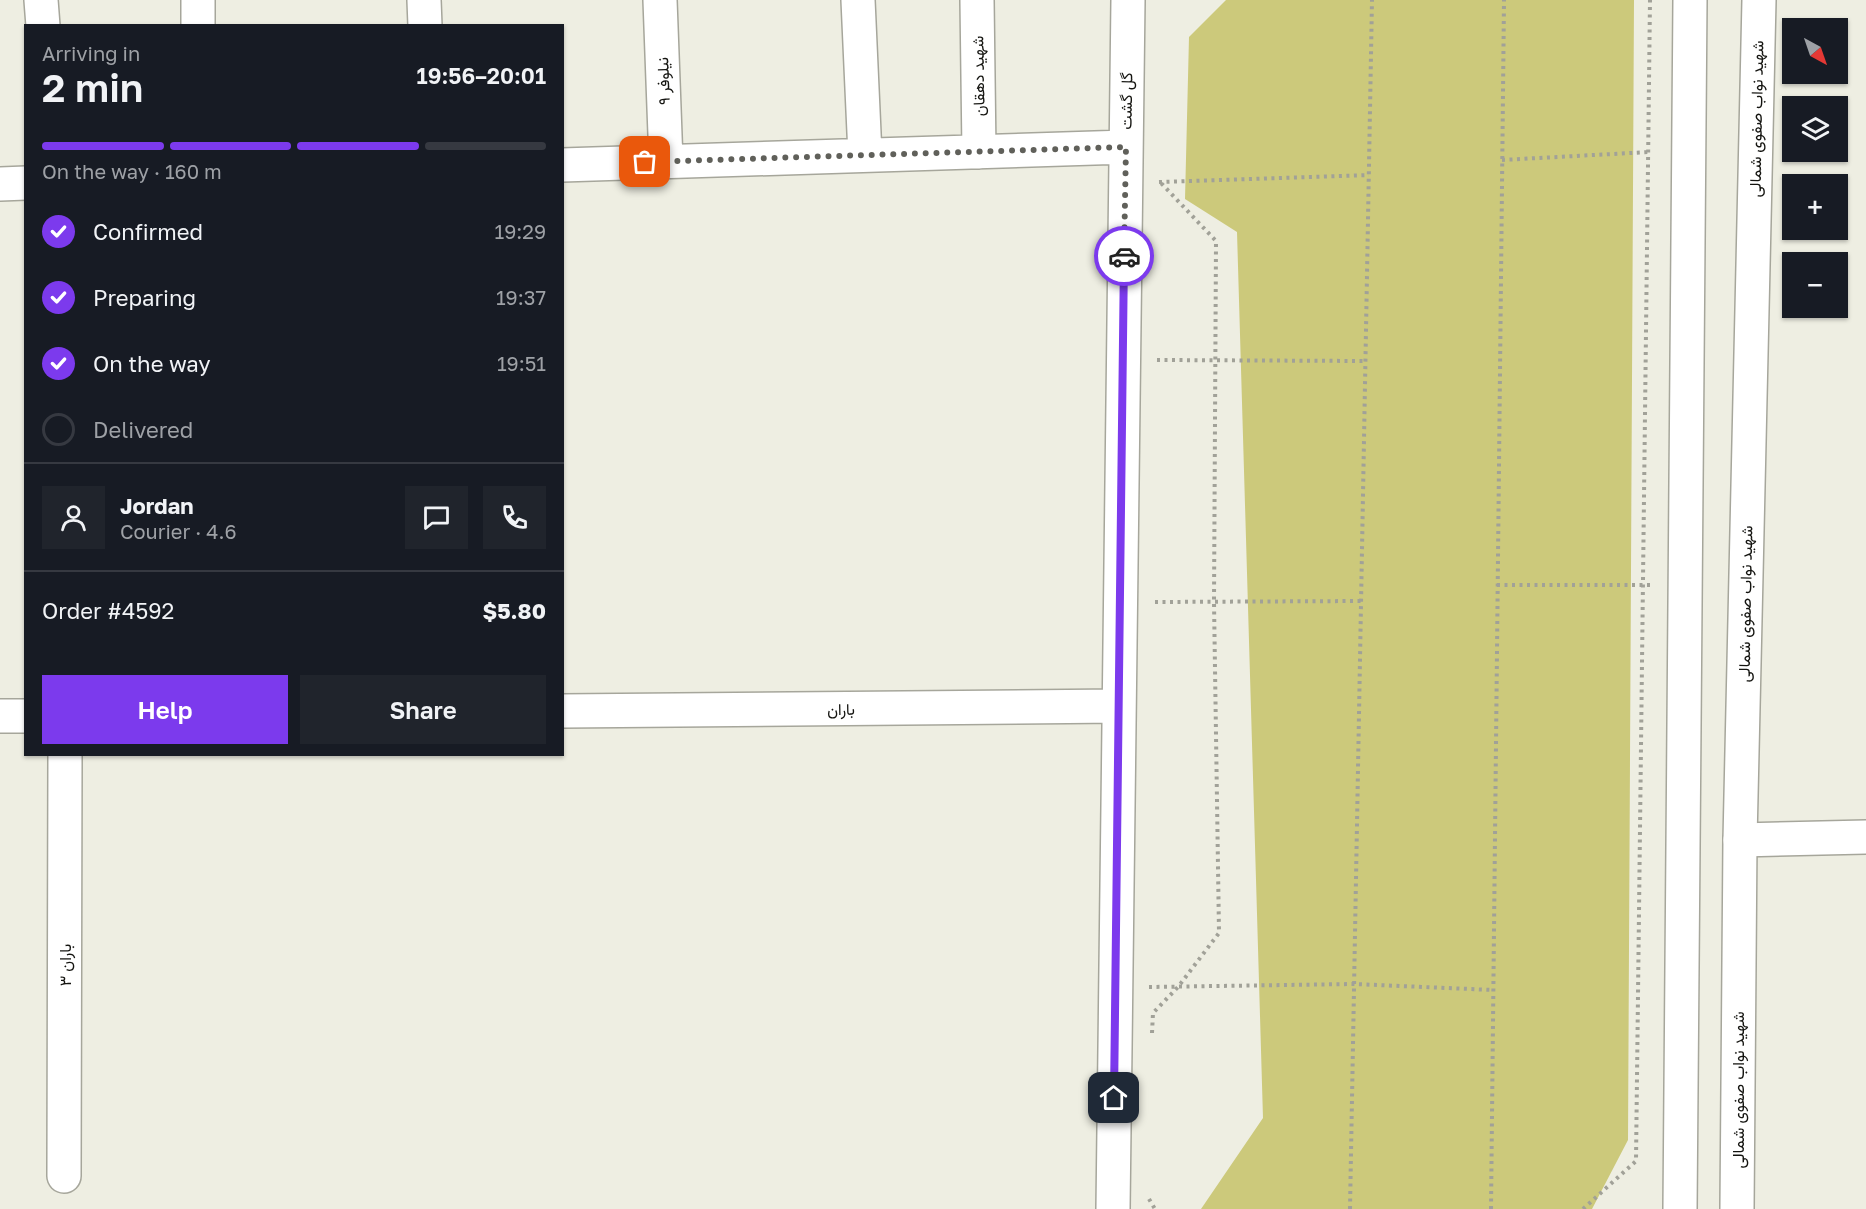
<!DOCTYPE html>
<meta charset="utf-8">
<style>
body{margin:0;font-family:"Golos Text",Vazirmatn,sans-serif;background:#20242c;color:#f1f3f6;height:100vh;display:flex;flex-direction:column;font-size:22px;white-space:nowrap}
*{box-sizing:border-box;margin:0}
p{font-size:20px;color:#9ea1a6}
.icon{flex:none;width:33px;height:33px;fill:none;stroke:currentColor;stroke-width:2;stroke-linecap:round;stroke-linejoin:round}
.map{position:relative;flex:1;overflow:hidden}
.side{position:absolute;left:24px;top:24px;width:540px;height:732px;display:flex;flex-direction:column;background:#171b24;border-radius:0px;box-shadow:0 2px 4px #0004}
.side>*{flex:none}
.needle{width:39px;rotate:140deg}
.controls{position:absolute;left:1782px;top:18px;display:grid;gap:12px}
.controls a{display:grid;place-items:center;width:66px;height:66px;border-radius:0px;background:#171b24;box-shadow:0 2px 4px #0004;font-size:30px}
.pin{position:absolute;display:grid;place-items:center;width:51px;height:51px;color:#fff;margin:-26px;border-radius:12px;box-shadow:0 3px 9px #0006}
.courier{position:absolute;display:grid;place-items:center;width:60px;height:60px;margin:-30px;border:4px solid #7c3aed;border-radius:50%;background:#fff;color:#222;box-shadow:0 2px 8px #0007}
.summary em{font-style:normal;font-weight:600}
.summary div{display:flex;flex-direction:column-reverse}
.summary{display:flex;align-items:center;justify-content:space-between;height:102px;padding:0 18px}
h1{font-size:39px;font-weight:600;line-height:45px}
.bar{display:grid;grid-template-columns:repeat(4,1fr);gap:9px 6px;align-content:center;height:72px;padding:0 18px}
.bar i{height:8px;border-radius:4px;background:#363941}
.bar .current{background:#7c3aed}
.bar p{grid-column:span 4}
.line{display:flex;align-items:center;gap:15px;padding:0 18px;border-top:2px solid #363941}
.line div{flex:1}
.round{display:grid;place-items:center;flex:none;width:63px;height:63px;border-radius:0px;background:#20242c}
ol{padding:0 18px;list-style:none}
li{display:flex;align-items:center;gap:18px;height:66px}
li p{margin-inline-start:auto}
li .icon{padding:6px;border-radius:50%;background:#7c3aed;color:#fff;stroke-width:4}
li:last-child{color:#9ea1a6}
li i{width:33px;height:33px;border:3px solid #363941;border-radius:50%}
.primary-button{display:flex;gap:12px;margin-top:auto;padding:12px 18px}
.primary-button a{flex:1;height:69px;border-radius:0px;background:#7c3aed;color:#fff;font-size:24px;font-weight:600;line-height:69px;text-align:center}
.primary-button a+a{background:#20242c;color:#f1f3f6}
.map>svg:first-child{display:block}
.green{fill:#ccc97b}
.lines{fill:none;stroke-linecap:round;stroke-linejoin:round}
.minor-casing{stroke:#a6a69b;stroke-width:36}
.tertiary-casing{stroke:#a6a69b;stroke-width:36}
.path{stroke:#a1a198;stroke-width:4;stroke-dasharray:3 4.5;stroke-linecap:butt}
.minor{stroke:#fff;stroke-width:33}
.tertiary{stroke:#fff;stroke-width:33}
.done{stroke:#60605a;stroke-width:6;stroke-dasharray:0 10.8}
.route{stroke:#7c3aed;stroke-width:8}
.labels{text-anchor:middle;stroke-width:4.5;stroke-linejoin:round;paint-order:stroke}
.street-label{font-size:16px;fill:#141410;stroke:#fff}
</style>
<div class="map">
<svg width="1866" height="1209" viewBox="0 0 1866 1209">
<rect width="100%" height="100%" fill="#eeeee2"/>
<path class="green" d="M1226,0H1634L1628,1140L1592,1209H1201L1263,1118L1237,232L1185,199L1189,37Z"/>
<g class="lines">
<g class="minor-casing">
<path id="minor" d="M41,0L43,26
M198,0V26
M424,0L425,26
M660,0L666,162
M858,0L865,155
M977,0L979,152
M562,165L1126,147
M0,184L26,183
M562,711L1119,706
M0,716H26
M1740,840L1866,837
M64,1176L65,754
M1113,1209L1128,0"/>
</g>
<g class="tertiary-casing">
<path id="tertiary" d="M1680,1209L1690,0
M1737,1209L1740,840L1759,0"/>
</g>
<path class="path" d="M1502,160L1649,152
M1159,182L1369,175
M1157,360L1365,361
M1497,585H1652
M1155,602L1361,601
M1149,987L1354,984L1493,990
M1152,1033L1153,1013L1178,987L1219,933L1214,602L1216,241L1161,183
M1149,1199L1155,1209
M1350,1209L1372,0
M1491,1209L1504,0
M1583,1209L1636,1161L1650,0"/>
<use href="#minor" class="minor"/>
<use href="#tertiary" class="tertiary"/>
</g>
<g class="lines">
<path class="done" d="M645,162L1126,147L1124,256"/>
<path class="route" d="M1114,1098L1124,256"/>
</g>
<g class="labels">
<g class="street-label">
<text transform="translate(978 76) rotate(-91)" y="6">شهید دهقان</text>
<text transform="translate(663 81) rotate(-92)" y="6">نیلوفر ۹</text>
<text transform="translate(1126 101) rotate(-89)" y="6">گل گشت</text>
<text transform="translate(1756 119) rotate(-89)" y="6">شهید نواب صفوی شمالی</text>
<text transform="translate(1745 604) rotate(-89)" y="6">شهید نواب صفوی شمالی</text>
<text transform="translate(841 709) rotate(-1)" y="6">باران</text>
<text transform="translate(65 965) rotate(-90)" y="6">باران ۳</text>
<text transform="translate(1738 1090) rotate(-90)" y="6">شهید نواب صفوی شمالی</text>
</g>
</g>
</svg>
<div class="controls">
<a><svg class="needle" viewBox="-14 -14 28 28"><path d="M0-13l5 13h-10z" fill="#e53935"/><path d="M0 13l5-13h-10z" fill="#9ea1a6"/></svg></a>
<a><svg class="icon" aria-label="layers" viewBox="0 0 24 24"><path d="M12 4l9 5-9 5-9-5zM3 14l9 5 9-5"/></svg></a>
<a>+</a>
<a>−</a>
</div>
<div class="pin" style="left:645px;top:162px;background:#ea580c"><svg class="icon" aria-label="bag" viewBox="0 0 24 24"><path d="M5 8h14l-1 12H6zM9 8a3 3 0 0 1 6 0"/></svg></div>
<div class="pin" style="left:1114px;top:1098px;background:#1f2937"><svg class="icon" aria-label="home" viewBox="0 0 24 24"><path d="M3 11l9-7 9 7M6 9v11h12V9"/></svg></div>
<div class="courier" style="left:1124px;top:256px"><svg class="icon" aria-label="car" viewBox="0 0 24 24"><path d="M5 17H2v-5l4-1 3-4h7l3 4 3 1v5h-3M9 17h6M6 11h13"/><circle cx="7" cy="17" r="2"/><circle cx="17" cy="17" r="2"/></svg></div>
<section class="side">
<div class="summary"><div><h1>2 min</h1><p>Arriving in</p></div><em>19:56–20:01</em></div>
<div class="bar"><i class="current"></i><i class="current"></i><i class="current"></i><i></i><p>On the way · 160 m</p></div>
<ol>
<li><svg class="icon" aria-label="check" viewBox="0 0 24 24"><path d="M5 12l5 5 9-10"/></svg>Confirmed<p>19:29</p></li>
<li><svg class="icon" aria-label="check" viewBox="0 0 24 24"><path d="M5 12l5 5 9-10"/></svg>Preparing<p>19:37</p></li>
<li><svg class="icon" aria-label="check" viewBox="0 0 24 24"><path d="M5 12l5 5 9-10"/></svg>On the way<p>19:51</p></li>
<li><i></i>Delivered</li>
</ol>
<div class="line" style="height:108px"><a class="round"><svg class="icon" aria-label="person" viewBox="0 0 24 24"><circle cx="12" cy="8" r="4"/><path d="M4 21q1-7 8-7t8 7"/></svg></a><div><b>Jordan</b><p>Courier · 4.6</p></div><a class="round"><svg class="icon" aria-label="chat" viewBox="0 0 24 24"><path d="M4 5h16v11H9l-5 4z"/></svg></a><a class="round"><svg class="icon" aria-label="phone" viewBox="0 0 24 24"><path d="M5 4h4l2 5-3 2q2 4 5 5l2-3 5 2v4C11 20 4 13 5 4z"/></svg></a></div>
<div class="line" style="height:78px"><div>Order #4592</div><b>$5.80</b></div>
<div class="primary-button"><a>Help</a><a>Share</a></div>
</section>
</div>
